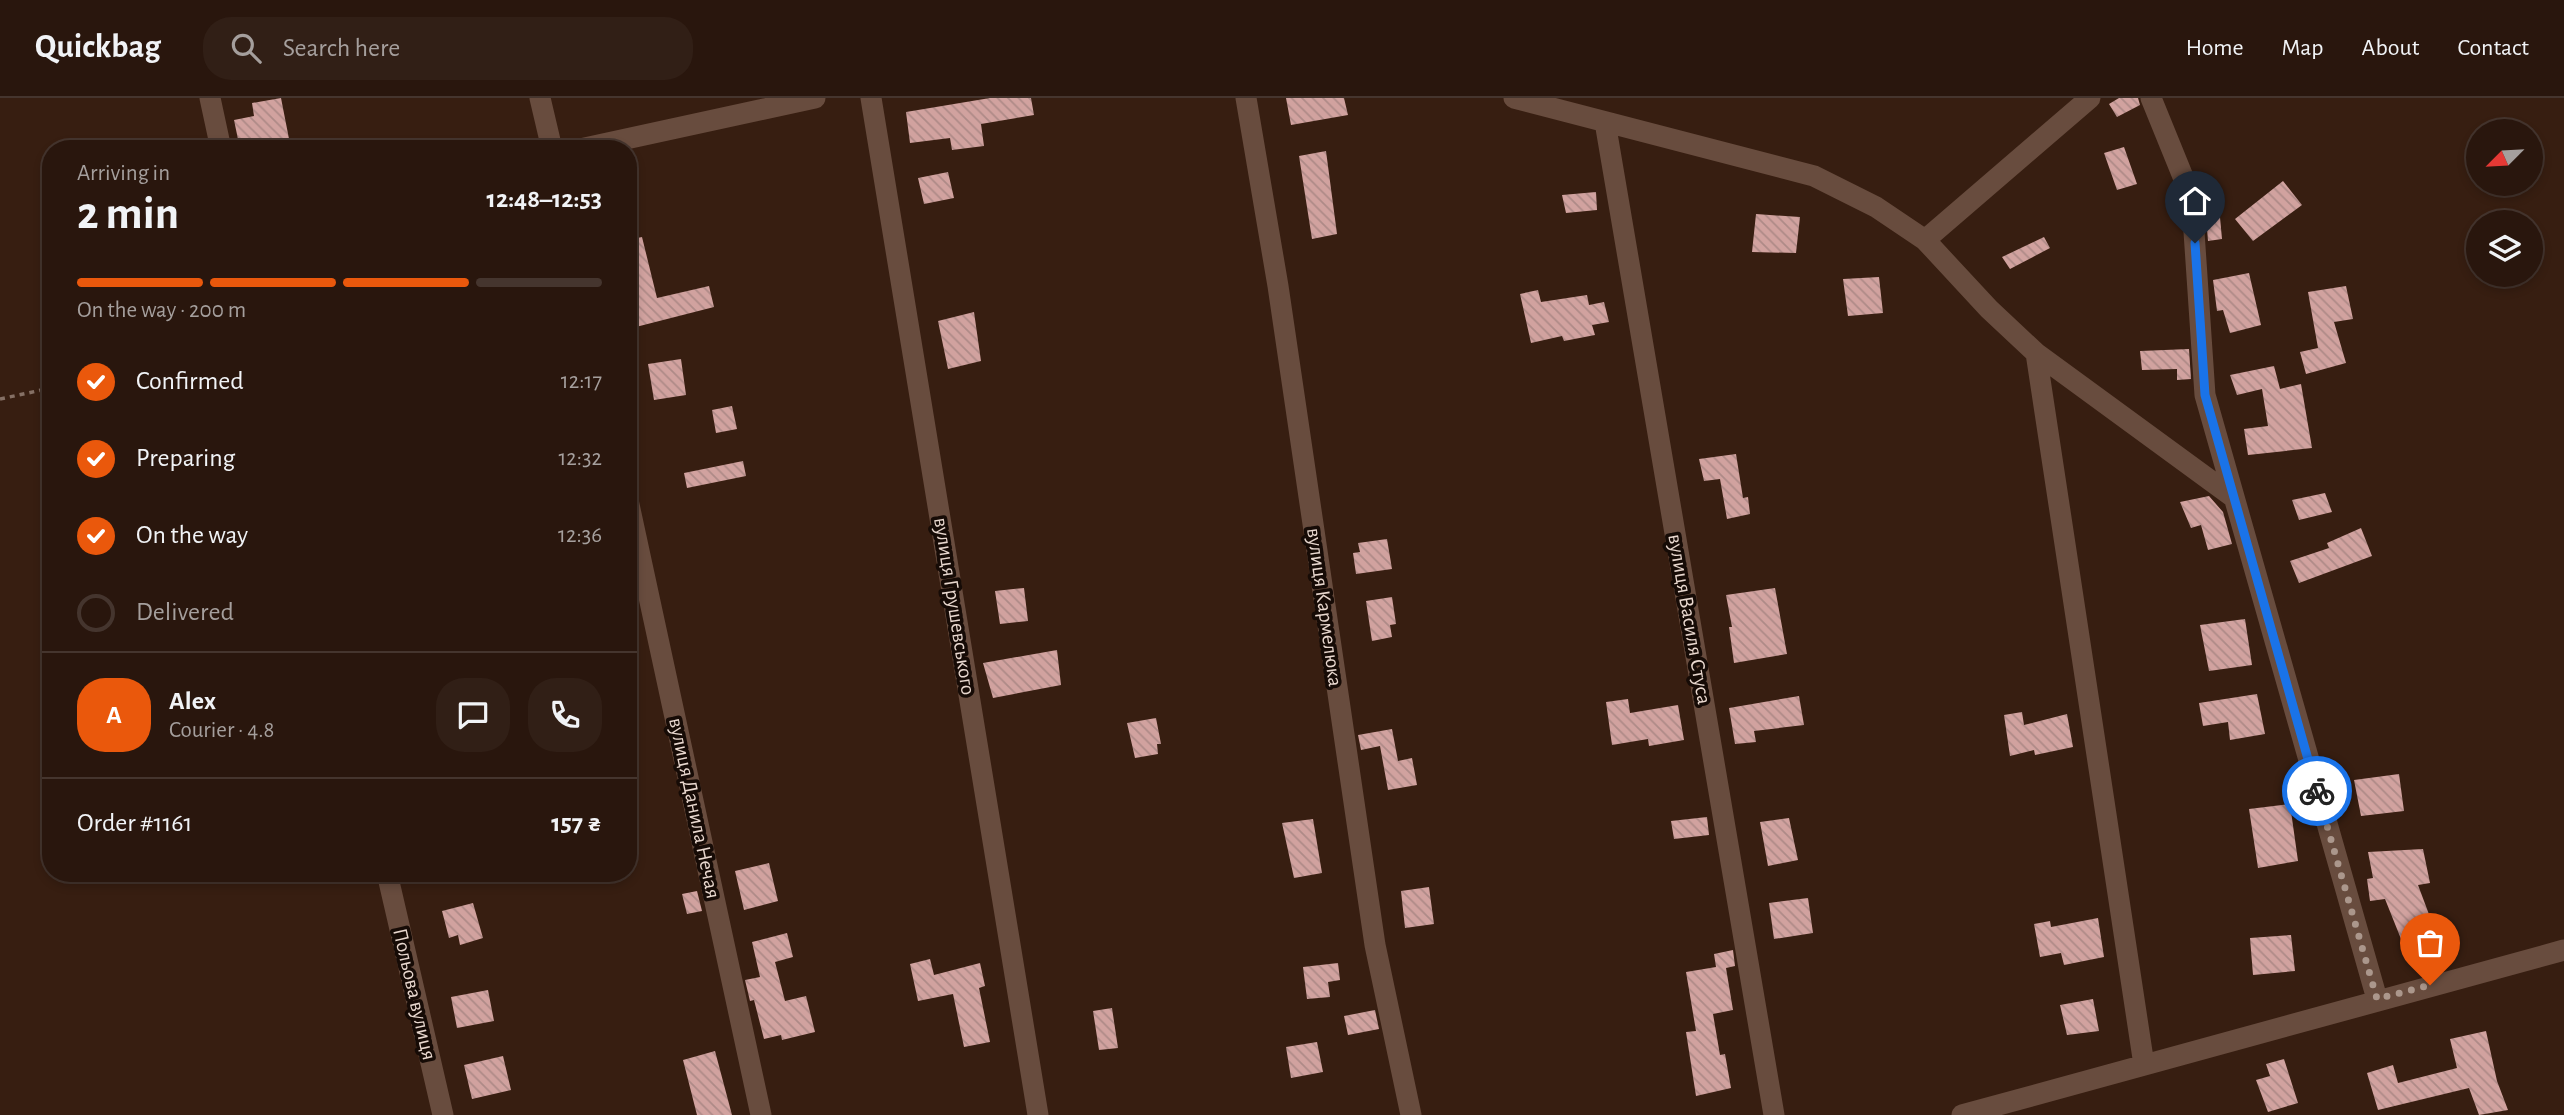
<!DOCTYPE html>
<meta charset="utf-8">
<style>
body{margin:0;font-family:"Alegreya Sans",sans-serif;background:#311f16;color:#f1f3f6;height:100vh;display:flex;flex-direction:column;font-size:26px;white-space:nowrap}
*{box-sizing:border-box;margin:0}
p{font-size:23px;color:#a59f9d}
.icon{flex:none;width:38px;height:38px;fill:none;stroke:currentColor;stroke-width:2;stroke-linecap:round;stroke-linejoin:round}
.map{position:relative;flex:1;overflow:hidden}
.details{position:absolute;left:42px;top:42px;width:595px;height:742px;display:flex;flex-direction:column;background:#29160d;border-radius:28px;box-shadow:0 4px 10px #0003,0 0 0 2px #45352e}
.details>*{flex:none}
.needle{width:46px;rotate:246deg}
.controls{position:absolute;left:2466px;top:21px;display:grid;gap:14px}
.controls a{display:grid;place-items:center;width:77px;height:77px;border-radius:50%;background:#29160d;box-shadow:0 4px 10px #0003,0 0 0 2px #45352e;font-size:35px}
.pin{position:absolute;display:grid;place-items:center;width:60px;height:60px;color:#fff;margin:-72px -30px;border-radius:50% 50% 50% 0;rotate:-45deg;box-shadow:0 0 7px #0007}
.pin .icon{rotate:45deg}
.courier{position:absolute;display:grid;place-items:center;width:70px;height:70px;margin:-35px;border:5px solid #1a73e8;border-radius:50%;background:#fff;color:#222;box-shadow:0 2px 9px #0007}
.overview em{font-style:normal;font-weight:700}
.overview div{display:flex;flex-direction:column-reverse}
.overview{display:flex;align-items:center;justify-content:space-between;height:119px;padding:0 35px}
h1{font-size:46px;font-weight:700;line-height:52px}
.bar{display:grid;grid-template-columns:repeat(4,1fr);gap:10px 7px;align-content:center;height:84px;padding:0 35px}
.bar i{height:9px;border-radius:5px;background:#45352e}
.bar .current{background:#ea580c}
.bar p{grid-column:span 4}
.line{display:flex;align-items:center;gap:18px;padding:0 35px;border-top:2px solid #45352e}
.line div{flex:1}
.round{display:grid;place-items:center;flex:none;width:74px;height:74px;border-radius:28px;background:#311f16}
ol{padding:0 35px;list-style:none}
li{display:flex;align-items:center;gap:21px;height:77px}
li p{margin-inline-start:auto}
li .icon{padding:7px;border-radius:50%;background:#ea580c;color:#fff;stroke-width:4}
li:last-child{color:#a59f9d}
li i{width:38px;height:38px;border:4px solid #45352e;border-radius:50%}
header{display:flex;align-items:center;gap:42px;box-sizing:border-box;height:98px;padding:0 35px;background:#29160d;border-bottom:2px solid #45352e}
header strong{font-size:33px}
nav{display:flex;gap:38px;margin-inline-start:auto;font-size:24px}
.search{width:490px;height:63px;background:#311f16;display:flex;align-items:center;gap:18px;box-sizing:border-box;padding:0 24px;border-radius:28px;color:#a59f9d;font-size:26px}
.map>svg:first-child{display:block}
.building{fill:url(#building-back-hatch)}
.lines{fill:none;stroke-linecap:round;stroke-linejoin:round}
.path{stroke:#857065;stroke-width:3.5;stroke-dasharray:5 5;stroke-linecap:butt}
.minor{stroke:#684c3e;stroke-width:21}
.done{stroke:#ab978c;stroke-width:7;stroke-dasharray:0 12.6}
.route{stroke:#1a73e8;stroke-width:9}
.labels{text-anchor:middle;stroke-width:7;stroke-linejoin:round;paint-order:stroke}
.street-label{font-size:21px;fill:#e9d8cf;stroke:#160b06}
</style>
<header>
<strong>Quickbag</strong>
<div class="search"><svg class="icon" aria-label="search" viewBox="0 0 24 24"><circle cx="10" cy="10" r="6"/><path d="M15 15l6 6"/></svg>Search here</div>
<nav><a>Home</a><a>Map</a><a>About</a><a>Contact</a></nav>
</header>
<div class="map">
<svg width="2564" height="1017" viewBox="0 0 2564 1017">
<defs>
<pattern id="building-back-hatch" width="6" height="6" patternUnits="userSpaceOnUse" patternTransform="scale(1.75)"><rect width="6" height="6" fill="#d1a29f"/><path d="M-1 5l2 2M0 0l6 6M5-1l2 2" fill="none" stroke="#ae8a87"/></pattern>
</defs>
<rect width="100%" height="100%" fill="#371e11"/>
<path class="building" d="M281,0L291,51H240L234,22L254,18L252,5Z
M990,0H1031L1034,17L981,26L984,48L952,52L950,40L910,45L906,14Z
M1286,0H1344L1348,17L1291,27Z
M2119,0H2138L2140,7L2117,19L2109,6Z
M2124,49L2137,86L2117,92L2104,55Z
M1326,53L1337,136L1312,141L1299,58Z
M948,74L954,100L924,106L918,80Z
M2283,83L2302,107L2253,143L2235,121Z
M1596,94L1597,112L1566,115L1562,97Z
M1756,116L1800,119L1796,155L1752,154Z
M2206,119H2220L2222,141L2208,143Z
M642,139L657,200L709,188L714,209L628,231V142Z
M2044,139L2050,150L2010,171L2002,159Z
M2249,175L2261,227L2230,235L2223,212L2217,213L2213,182Z
M1879,179L1883,215L1848,218L1843,181Z
M2346,188L2353,221L2334,224L2346,265L2306,276L2300,254L2318,250L2308,194Z
M1538,192L1541,204L1587,197L1589,207L1604,204L1609,224L1592,227L1595,237L1564,243L1562,238L1531,245L1520,196Z
M974,214L981,263L948,271L938,223Z
M2189,251L2191,281L2177,282V271L2142,272L2140,253Z
M681,261L686,297L654,302L648,266Z
M2274,268L2280,291L2301,286L2312,350L2248,357L2244,331L2268,328L2262,291L2237,297L2230,277Z
M732,308L737,331L716,335L712,312Z
M1736,356L1743,400L1748,399L1750,416L1727,421L1720,381L1704,383L1699,361Z
M743,363L746,378L687,390L684,375Z
M2325,395L2332,414L2299,422L2292,402Z
M2209,398L2223,414L2232,446L2208,452L2201,427L2191,430L2180,404Z
M2361,430L2372,458L2299,485L2290,463L2329,450L2327,445Z
M1387,441L1392,471L1356,476L1353,455L1360,454L1358,445Z
M1024,490L1028,523L1000,526L995,493Z
M1775,490L1787,556L1734,565L1729,529H1732L1726,497Z
M1392,499L1396,526L1390,527L1392,539L1372,543L1366,503Z
M2245,521L2252,567L2209,573L2200,527Z
M1057,552L1061,587L993,600L983,565Z
M2257,596L2265,636L2230,642L2228,624L2203,628L2199,605Z
M1799,598L1804,627L1754,633L1756,644L1735,646L1729,610Z
M1628,601L1630,615L1678,607L1684,642L1649,648L1648,641L1612,647L1606,604Z
M2022,614L2024,627L2067,616L2073,649L2035,657L2034,652L2010,658L2004,617Z
M1156,620L1161,646H1157L1158,656L1135,660L1127,625Z
M1392,631L1398,663L1412,660L1417,687L1388,692L1380,648L1361,652L1358,637Z
M2399,676L2404,713L2361,718L2354,682Z
M2290,706L2298,763L2258,770L2249,711Z
M1707,719L1709,737L1674,741L1671,723Z
M1789,720L1798,762L1768,768L1760,724Z
M1313,721L1322,775L1294,780L1282,725Z
M2423,751L2430,785L2418,787L2439,843L2418,851L2412,835L2401,841L2385,801L2370,803L2367,781L2373,780L2368,754Z
M769,765L778,803L744,812L735,773Z
M1429,789L1434,826L1405,830L1401,793Z
M697,793L702,813L687,816L682,796Z
M1808,800L1813,835L1774,841L1769,805Z
M473,805L483,840L460,847L458,837L449,840L442,813Z
M2098,820L2104,859L2064,867L2061,855L2040,859L2034,826L2050,823L2051,829Z
M787,835L793,859L775,864L785,903L806,898L815,934L782,942L781,937L764,941L754,902L750,903L745,882L760,879L752,844Z
M2291,837L2295,873L2253,877L2250,840Z
M1733,852L1735,868L1726,870L1733,912L1713,916L1720,957L1725,956L1731,990L1696,998L1686,934L1696,933L1686,874L1716,869L1714,856Z
M930,861L934,877L980,865L985,888L979,890L990,944L964,949L953,896L918,903L910,866Z
M1338,865L1340,882L1328,884L1330,899L1307,901L1303,869Z
M488,892L494,923L457,930L451,899Z
M2093,901L2099,933L2067,937L2060,907Z
M1112,910L1118,950L1099,952L1093,913Z
M1375,912L1379,931L1348,937L1344,918Z
M2486,933L2497,983L2508,1012L2479,1017L2469,990L2378,1012L2367,975L2393,967L2398,985L2457,970L2450,941Z
M1317,944L1323,974L1291,980L1286,949Z
M715,953L732,1017H697L683,962Z
M503,958L511,992L472,1001L464,967Z
M2284,961L2298,1005L2268,1014L2256,982L2270,978L2266,966Z"/>
<g class="lines">
<path class="path" d="M0,301L51,290"/>
<path class="minor" d="M210,0L221,51
M540,0L552,51
M871,0L1038,1017
M1246,0L1278,188L1375,847L1411,1017
M1514,0L1814,78L1876,109L1925,142L1989,211L2036,255L2233,399
M2151,0L2188,91L2193,119L2205,297L2377,901
M1605,24L1774,1017
M580,51L815,0
M1925,142L2090,0
M2036,255L2144,967
M628,402L761,1017
M387,775L443,1017
M1962,1017L2564,852"/>
</g>
<g class="lines">
<path class="done" d="M2317,693L2377,901L2430,887"/>
<path class="route" d="M2195,145L2205,297L2317,693"/>
</g>
<g class="labels">
<g class="street-label">
<text transform="translate(955 508) rotate(81)" y="7">вулиця Грушевського</text>
<text transform="translate(1325 509) rotate(82)" y="7">вулиця Кармелюка</text>
<text transform="translate(1690 521) rotate(80)" y="7">вулиця Василя Стуса</text>
<text transform="translate(695 710) rotate(78)" y="7">вулиця Данила Нечая</text>
<text transform="translate(415 896) rotate(77)" y="7">Польова вулиця</text>
</g>
</g>
</svg>
<div class="controls">
<a><svg class="needle" viewBox="-14 -14 28 28"><path d="M0-13l5 13h-10z" fill="#e53935"/><path d="M0 13l5-13h-10z" fill="#a59f9d"/></svg></a>
<a><svg class="icon" aria-label="layers" viewBox="0 0 24 24"><path d="M12 4l9 5-9 5-9-5zM3 14l9 5 9-5"/></svg></a>
</div>
<div class="pin" style="left:2430px;top:887px;background:#ea580c"><svg class="icon" aria-label="bag" viewBox="0 0 24 24"><path d="M5 8h14l-1 12H6zM9 8a3 3 0 0 1 6 0"/></svg></div>
<div class="pin" style="left:2195px;top:145px;background:#1f2937"><svg class="icon" aria-label="home" viewBox="0 0 24 24"><path d="M3 11l9-7 9 7M6 9v11h12V9"/></svg></div>
<div class="courier" style="left:2317px;top:693px"><svg class="icon" aria-label="bike" viewBox="0 0 24 24"><circle cx="6" cy="16" r="4"/><circle cx="18" cy="16" r="4"/><path d="M6 16l4-8h5l3 8M10 8l3 8H6M13 5h3"/></svg></div>
<section class="details">
<div class="overview"><div><h1>2 min</h1><p>Arriving in</p></div><em>12:48–12:53</em></div>
<div class="bar"><i class="current"></i><i class="current"></i><i class="current"></i><i></i><p>On the way · 200 m</p></div>
<ol>
<li><svg class="icon" aria-label="check" viewBox="0 0 24 24"><path d="M5 12l5 5 9-10"/></svg>Confirmed<p>12:17</p></li>
<li><svg class="icon" aria-label="check" viewBox="0 0 24 24"><path d="M5 12l5 5 9-10"/></svg>Preparing<p>12:32</p></li>
<li><svg class="icon" aria-label="check" viewBox="0 0 24 24"><path d="M5 12l5 5 9-10"/></svg>On the way<p>12:36</p></li>
<li><i></i>Delivered</li>
</ol>
<div class="line" style="height:126px"><b class="round" style="background:#ea580c;color:#fff">A</b><div><b>Alex</b><p>Courier · 4.8</p></div><a class="round"><svg class="icon" aria-label="chat" viewBox="0 0 24 24"><path d="M4 5h16v11H9l-5 4z"/></svg></a><a class="round"><svg class="icon" aria-label="phone" viewBox="0 0 24 24"><path d="M5 4h4l2 5-3 2q2 4 5 5l2-3 5 2v4C11 20 4 13 5 4z"/></svg></a></div>
<div class="line" style="height:91px"><div>Order #1161</div><b>157 ₴</b></div>
</section>
</div>
